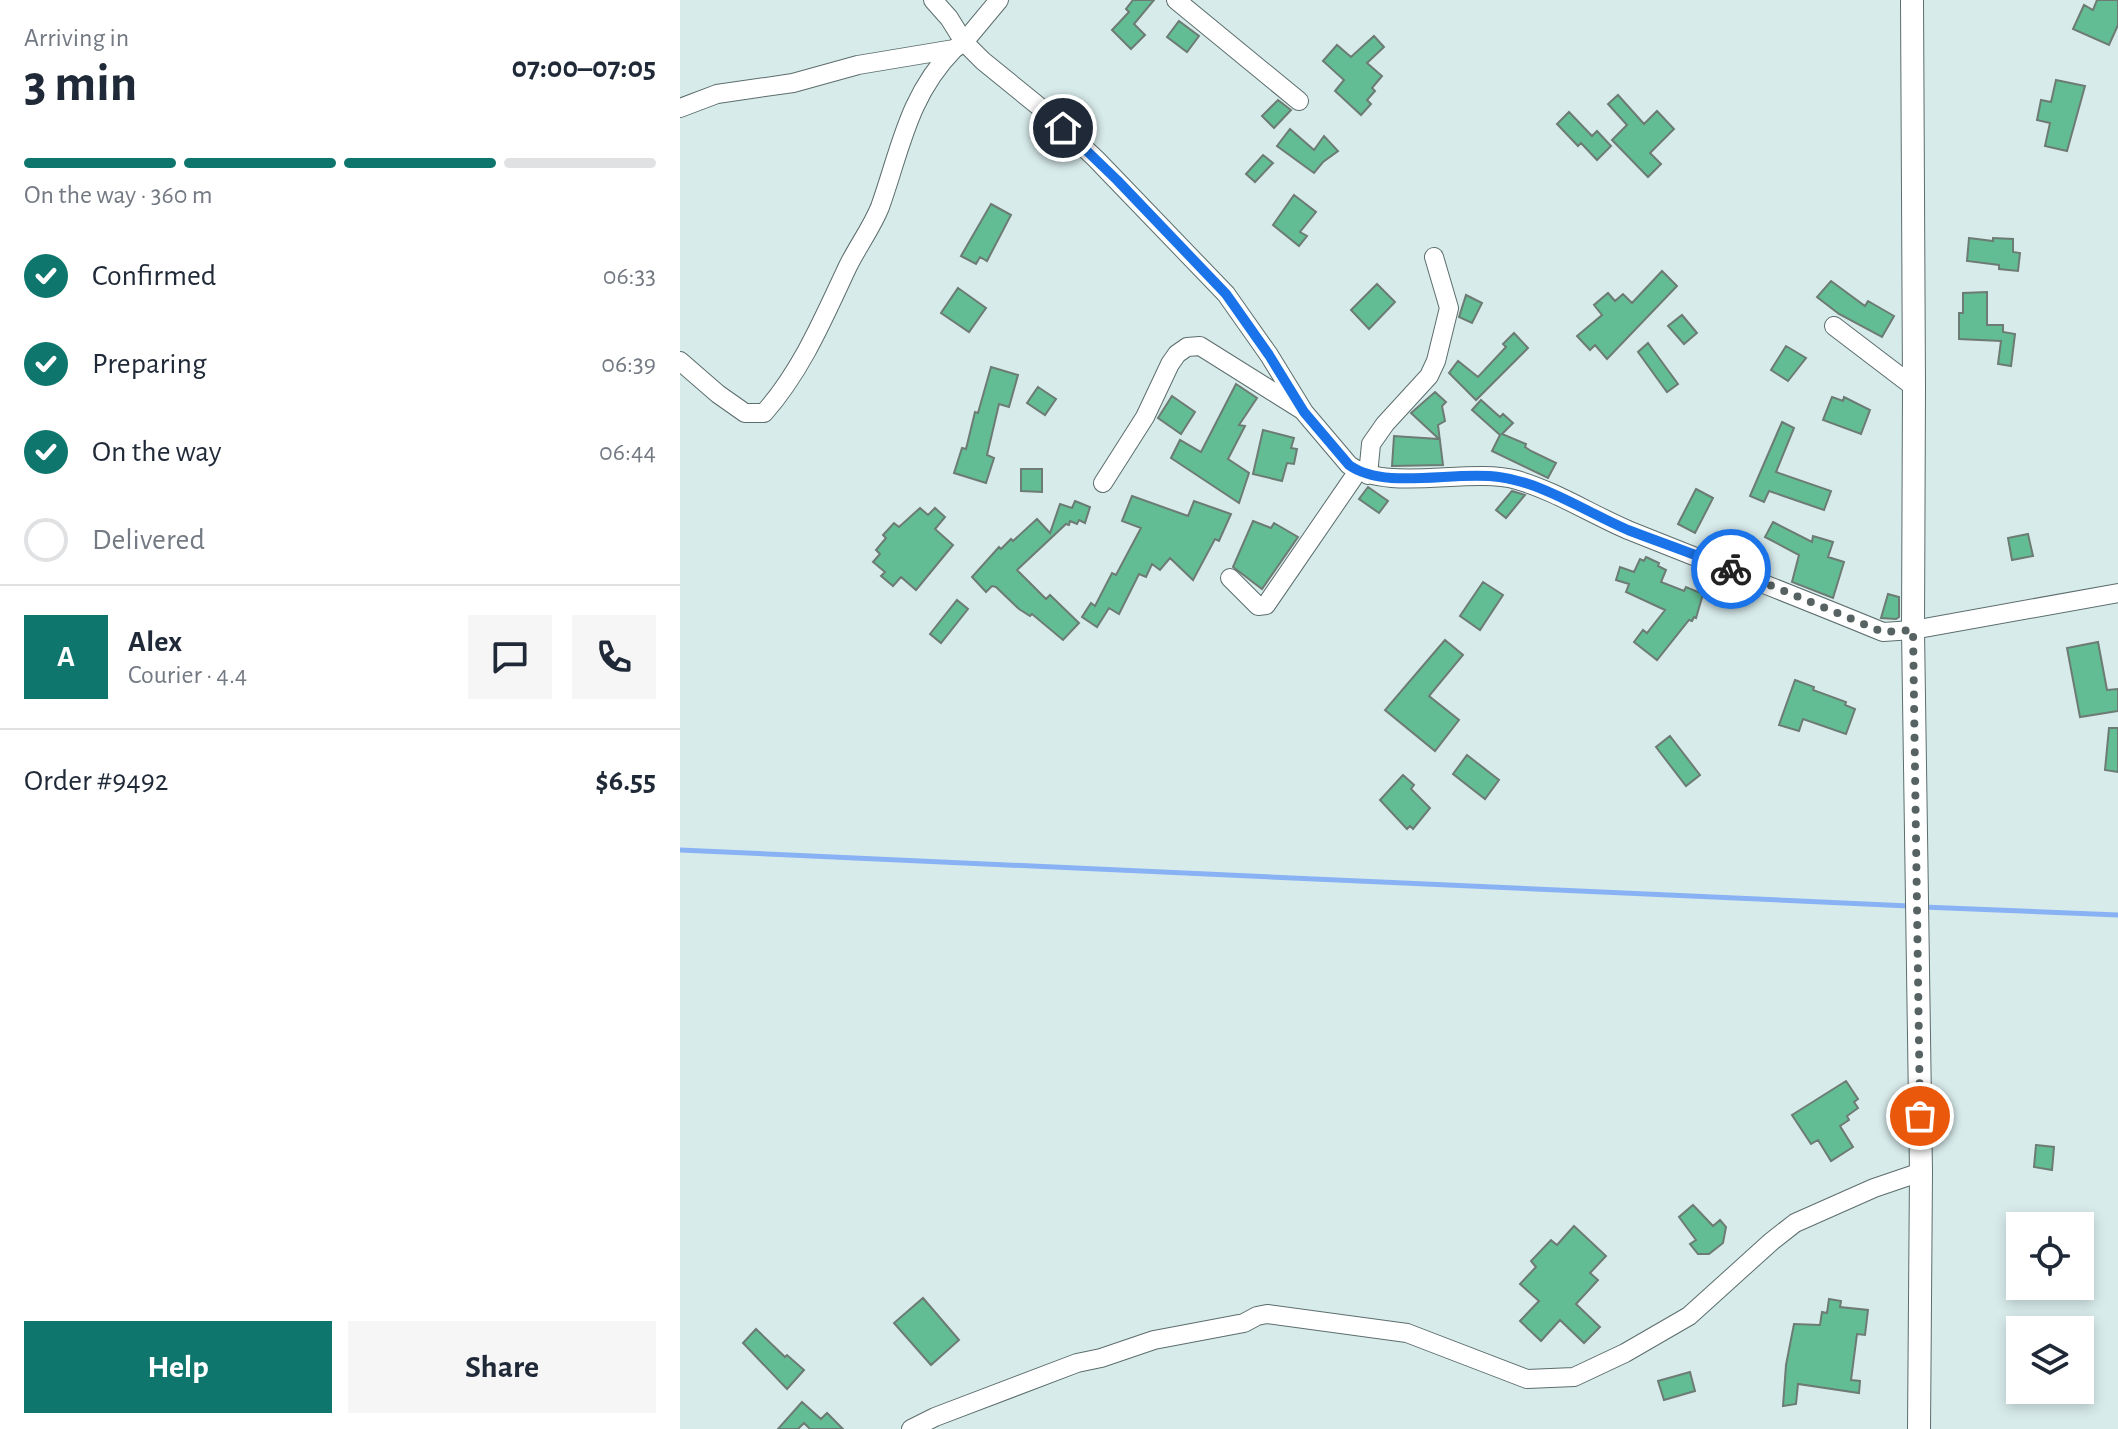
<!DOCTYPE html>
<meta charset="utf-8">
<style>
body{margin:0;font-family:"Alegreya Sans",sans-serif;background:#f6f6f7;color:#1f2937;height:100vh;display:flex;flex-direction:column;font-size:30px;white-space:nowrap}
*{box-sizing:border-box;margin:0}
p{font-size:26px;color:#747a83}
.icon{flex:none;width:44px;height:44px;fill:none;stroke:currentColor;stroke-width:2;stroke-linecap:round;stroke-linejoin:round}
.map{position:relative;flex:1;overflow:hidden}
.drawer{display:flex;flex-direction:column;background:#fff;width:680px}
.drawer>*{flex:none}
.buttons{position:absolute;left:1326px;top:1212px;display:grid;gap:16px}
.buttons a{display:grid;place-items:center;width:88px;height:88px;border-radius:0px;background:#fff;box-shadow:0 4px 12px #0003;font-size:40px}
.pin{position:absolute;display:grid;place-items:center;width:68px;height:68px;color:#fff;margin:-34px;border:4px solid #fff;border-radius:50%;box-shadow:0 2px 8px #0007}
.courier{position:absolute;display:grid;place-items:center;width:80px;height:80px;margin:-40px;border:6px solid #1a73e8;border-radius:50%;background:#fff;color:#222;box-shadow:0 2px 10px #0007}
.head em{font-style:normal;font-weight:600}
.head div{display:flex;flex-direction:column-reverse}
.head{display:flex;align-items:center;justify-content:space-between;height:136px;padding:0 24px}
h1{font-size:52px;font-weight:600;line-height:60px}
.bar{display:grid;grid-template-columns:repeat(4,1fr);gap:12px 8px;align-content:center;height:96px;padding:0 24px}
.bar i{height:10px;border-radius:6px;background:#e0e1e3}
.bar .selected{background:#0f766e}
.bar p{grid-column:span 4}
.line{display:flex;align-items:center;gap:20px;padding:0 24px;border-top:2px solid #e0e1e3}
.line div{flex:1}
.round{display:grid;place-items:center;flex:none;width:84px;height:84px;border-radius:0px;background:#f6f6f7}
ol{padding:0 24px;list-style:none}
li{display:flex;align-items:center;gap:24px;height:88px}
li p{margin-inline-start:auto}
li .icon{padding:8px;border-radius:50%;background:#0f766e;color:#fff;stroke-width:4}
li:last-child{color:#747a83}
li i{width:44px;height:44px;border:4px solid #e0e1e3;border-radius:50%}
.action{display:flex;gap:16px;margin-top:auto;padding:16px 24px}
.action a{flex:1;height:92px;border-radius:0px;background:#0f766e;color:#fff;font-size:32px;font-weight:600;line-height:92px;text-align:center}
.action a+a{background:#f6f6f7;color:#1f2937}
main{display:flex;flex:1;min-height:0}
.map>svg:first-child{display:block}
.lines{fill:none;stroke-linecap:round;stroke-linejoin:round}
.stream{stroke:#88b2f4;stroke-width:5}
.building{fill:#63bd94;stroke:#6c7b73;stroke-width:2}
.minor-casing{stroke:#5b6d6c;stroke-width:20}
.tertiary-casing{stroke:#5b6d6c;stroke-width:24}
.minor{stroke:#fff;stroke-width:18}
.tertiary{stroke:#fff;stroke-width:22}
.done{stroke:#576262;stroke-width:8;stroke-dasharray:0 14.4}
.route{stroke:#1a73e8;stroke-width:10}
</style>
<main>
<section class="drawer">
<div class="head"><div><h1>3 min</h1><p>Arriving in</p></div><em>07:00–07:05</em></div>
<div class="bar"><i class="selected"></i><i class="selected"></i><i class="selected"></i><i></i><p>On the way · 360 m</p></div>
<ol>
<li><svg class="icon" aria-label="check" viewBox="0 0 24 24"><path d="M5 12l5 5 9-10"/></svg>Confirmed<p>06:33</p></li>
<li><svg class="icon" aria-label="check" viewBox="0 0 24 24"><path d="M5 12l5 5 9-10"/></svg>Preparing<p>06:39</p></li>
<li><svg class="icon" aria-label="check" viewBox="0 0 24 24"><path d="M5 12l5 5 9-10"/></svg>On the way<p>06:44</p></li>
<li><i></i>Delivered</li>
</ol>
<div class="line" style="height:144px"><b class="round" style="background:#0f766e;color:#fff">A</b><div><b>Alex</b><p>Courier · 4.4</p></div><a class="round"><svg class="icon" aria-label="chat" viewBox="0 0 24 24"><path d="M4 5h16v11H9l-5 4z"/></svg></a><a class="round"><svg class="icon" aria-label="phone" viewBox="0 0 24 24"><path d="M5 4h4l2 5-3 2q2 4 5 5l2-3 5 2v4C11 20 4 13 5 4z"/></svg></a></div>
<div class="line" style="height:104px"><div>Order #9492</div><b>$6.55</b></div>
<div class="action"><a>Help</a><a>Share</a></div>
</section>
<div class="map">
<svg width="1438" height="1429" viewBox="0 0 1438 1429">
<rect width="100%" height="100%" fill="#d8ebeb"/>
<g class="lines">
<path class="stream" d="M0,850L1229,906
M1243,907L1438,915"/>
</g>
<path class="building" d="M453,0H474L454,24L465,35L451,49L432,30L449,12L446,9Z
M1417,0H1438V25L1429,45L1393,29L1404,5L1413,10Z
M499,21L519,36L507,52L487,37Z
M694,36L704,47L687,63L702,76L692,88L695,91L687,100L691,104L681,115L655,91L664,80L643,61L657,45L671,57Z
M1376,80L1405,86L1387,151L1365,146L1370,123L1357,120L1361,100L1371,102Z
M938,95L964,124L977,111L994,129L970,153L981,164L968,177L932,140L947,125L928,104Z
M598,100L611,110L594,128L582,116Z
M889,112L912,136L917,131L931,146L917,160L901,143L898,146L877,124Z
M610,129L634,150L644,136L658,151L643,162L634,173L597,146Z
M583,155L593,163L575,182L566,174Z
M614,195L636,212L620,232L627,236L619,246L593,225Z
M311,204L331,215L307,261L300,257L296,264L281,256Z
M1289,238L1313,241V238L1333,239V252L1340,253L1338,271L1319,269V265L1287,261Z
M982,271L997,286L927,359L915,345L910,350L897,336L922,315L914,305L928,293L935,301L943,294L952,303Z
M1151,281L1185,306L1188,301L1214,316L1202,337L1159,314L1137,297Z
M697,284L715,302L689,329L671,310Z
M278,288L306,308L289,332L261,313Z
M1307,292V325H1323V332L1335,334L1331,366L1318,364L1321,341L1279,339V313H1283V293Z
M786,295L802,303L792,323L779,317Z
M1002,315L1017,333L1004,344L988,326Z
M834,333L848,348L796,400L769,373L778,361L798,377L826,347L823,344Z
M968,343L998,384L987,392L958,352Z
M1106,346L1126,358L1108,381L1091,370Z
M311,367L338,375L329,407L319,404L307,455L314,458L306,483L274,473L282,448L286,449L295,412L298,413Z
M556,384L577,398L559,425L565,426L548,459L569,473L559,503L491,458L500,440L521,452Z
M358,387L376,399L365,415L347,403Z
M755,392L766,402L762,406L765,421L758,425L763,465L712,466L714,436L759,439L731,413Z
M492,396L515,412L501,434L478,418Z
M1152,397L1163,401L1164,397L1190,410L1181,434L1143,420Z
M801,400L820,417L823,414L833,423L822,434L846,444L845,447L851,451L876,463L868,478L812,451L820,435L792,410Z
M1102,422L1114,428L1096,472L1151,491L1144,510L1089,491L1084,502L1070,496Z
M583,430L614,438L611,448L617,449L614,464L607,463L602,481L573,474Z
M341,469H362V492L341,491Z
M688,487L708,501L699,513L679,499Z
M1016,489L1033,498L1015,533L998,524Z
M832,491L845,495L826,518L816,510Z
M452,496L508,516L514,501L551,514L539,541L535,539L513,580L490,558L480,570L472,564L466,577L459,574L439,614L429,608L417,627L402,617L411,603L415,606L432,573L436,575L461,528L442,521Z
M395,501L410,507L405,523L399,520L397,524L390,521L389,525L386,524L337,570L366,599L370,595L399,623L383,640L352,614L350,616L339,609L316,587L312,586L306,592L292,577L319,547L321,549L331,539L333,541L357,519L370,533L380,504L392,508Z
M240,508L248,515L255,508L265,517L255,529L273,545L236,590L221,577L213,586L201,576L205,572L193,562L200,554L196,550L206,538L203,535L214,523L219,527Z
M573,521L591,528L594,523L618,537L582,589L553,567Z
M1093,522L1132,542L1133,536L1153,542L1148,557L1164,562L1153,598L1112,582L1119,555L1085,537Z
M1348,534L1353,556L1332,560L1328,538Z
M966,557L979,563L978,566L986,570L981,582L1004,591L1006,587L1023,594L1016,618L1014,617L1012,621L1009,620L977,660L954,642L963,630L967,633L985,610L946,592L949,584L936,580L940,567L954,572L960,559L964,561Z
M803,582L823,595L800,630L780,616Z
M1208,594L1219,597V617L1216,619L1201,618Z
M277,600L288,609L261,643L250,634Z
M765,640L783,655L749,696L779,720L755,751L705,710Z
M1418,642L1427,690L1438,689V711L1400,717L1387,648Z
M1115,680L1134,687L1133,690L1166,702L1165,705L1175,709L1166,734L1123,719L1119,731L1099,725Z
M1429,728H1438V772L1425,770Z
M990,736L1020,775L1006,786L976,747Z
M787,755L819,780L805,799L773,774Z
M723,775L734,785L731,789L750,808L733,829L730,826L727,829L700,800Z
M1166,1081L1178,1099L1174,1102L1178,1108L1167,1116L1169,1120L1160,1126L1173,1147L1151,1161L1138,1140L1131,1144L1112,1115Z
M1356,1145L1374,1147L1372,1170L1354,1167Z
M1013,1205L1033,1226L1040,1220L1046,1227L1043,1243L1029,1254H1018L1010,1244L1016,1240L999,1217Z
M894,1226L926,1256L910,1273L918,1280L896,1304L920,1327L904,1343L880,1320L861,1341L840,1321L859,1301L840,1284L856,1267L851,1261L871,1240L877,1245Z
M243,1298L279,1340L251,1365L214,1323Z
M1149,1299L1161,1301L1160,1307L1188,1310L1185,1335L1177,1334L1171,1380L1180,1381L1179,1393L1118,1384L1116,1404L1103,1406L1106,1365L1114,1324L1140,1325L1142,1312L1147,1313Z
M76,1329L105,1357L107,1355L124,1370L107,1389L63,1343Z
M1010,1372L1015,1391L984,1400L978,1381Z
M122,1402L141,1419L147,1413L163,1429H130L124,1423L118,1429H98Z"/>
<g class="lines">
<g class="minor-casing">
<path id="minor" d="M253,0L269,18L284,42L303,61L367,113L416,159L546,294L589,355L624,412L669,465C708,493 789,467 837,480C875,491 911,514 948,530C1033,564 1118,597 1203,632L1233,630L1438,593
M496,0L619,101
M0,108L37,94L113,83L178,65L274,49L284,42L319,0
M1154,326L1234,387
M0,361L38,394L65,413H84C122,370 144,317 168,266C178,246 192,227 200,207C221,148 228,96 274,49
M688,475L691,444L705,424L749,376L756,361L769,308L754,257
M423,483L465,417L490,364L497,354L507,347L520,346L622,410
M550,578L578,606L586,605L678,471
M231,1429L255,1417L397,1363L421,1358L474,1340L564,1323L577,1316L587,1314L727,1333L847,1379L894,1377L945,1353L1009,1316L1092,1241L1115,1223L1194,1188L1241,1172"/>
</g>
<g class="tertiary-casing">
<path id="tertiary" d="M1232,0L1234,387L1233,630L1241,1172L1239,1429"/>
</g>
<use href="#minor" class="minor"/>
<use href="#tertiary" class="tertiary"/>
</g>
<g class="lines">
<path class="done" d="M1051,569L1203,632L1233,630L1240,1116"/>
<path class="route" d="M383,128L437,180L546,294L589,355L624,412L669,465C705,491 776,470 819,477C864,483 906,512 948,530C982,543 1017,555 1051,569"/>
</g>
</svg>
<div class="buttons">
<a><svg class="icon" aria-label="locate" viewBox="0 0 24 24"><circle cx="12" cy="12" r="6"/><path d="M12 2v4M12 18v4M2 12h4M18 12h4"/></svg></a>
<a><svg class="icon" aria-label="layers" viewBox="0 0 24 24"><path d="M12 4l9 5-9 5-9-5zM3 14l9 5 9-5"/></svg></a>
</div>
<div class="pin" style="left:1240px;top:1116px;background:#ea580c"><svg class="icon" aria-label="bag" viewBox="0 0 24 24"><path d="M5 8h14l-1 12H6zM9 8a3 3 0 0 1 6 0"/></svg></div>
<div class="pin" style="left:383px;top:128px;background:#1f2937"><svg class="icon" aria-label="home" viewBox="0 0 24 24"><path d="M3 11l9-7 9 7M6 9v11h12V9"/></svg></div>
<div class="courier" style="left:1051px;top:569px"><svg class="icon" aria-label="bike" viewBox="0 0 24 24"><circle cx="6" cy="16" r="4"/><circle cx="18" cy="16" r="4"/><path d="M6 16l4-8h5l3 8M10 8l3 8H6M13 5h3"/></svg></div>
</div>
</main>
